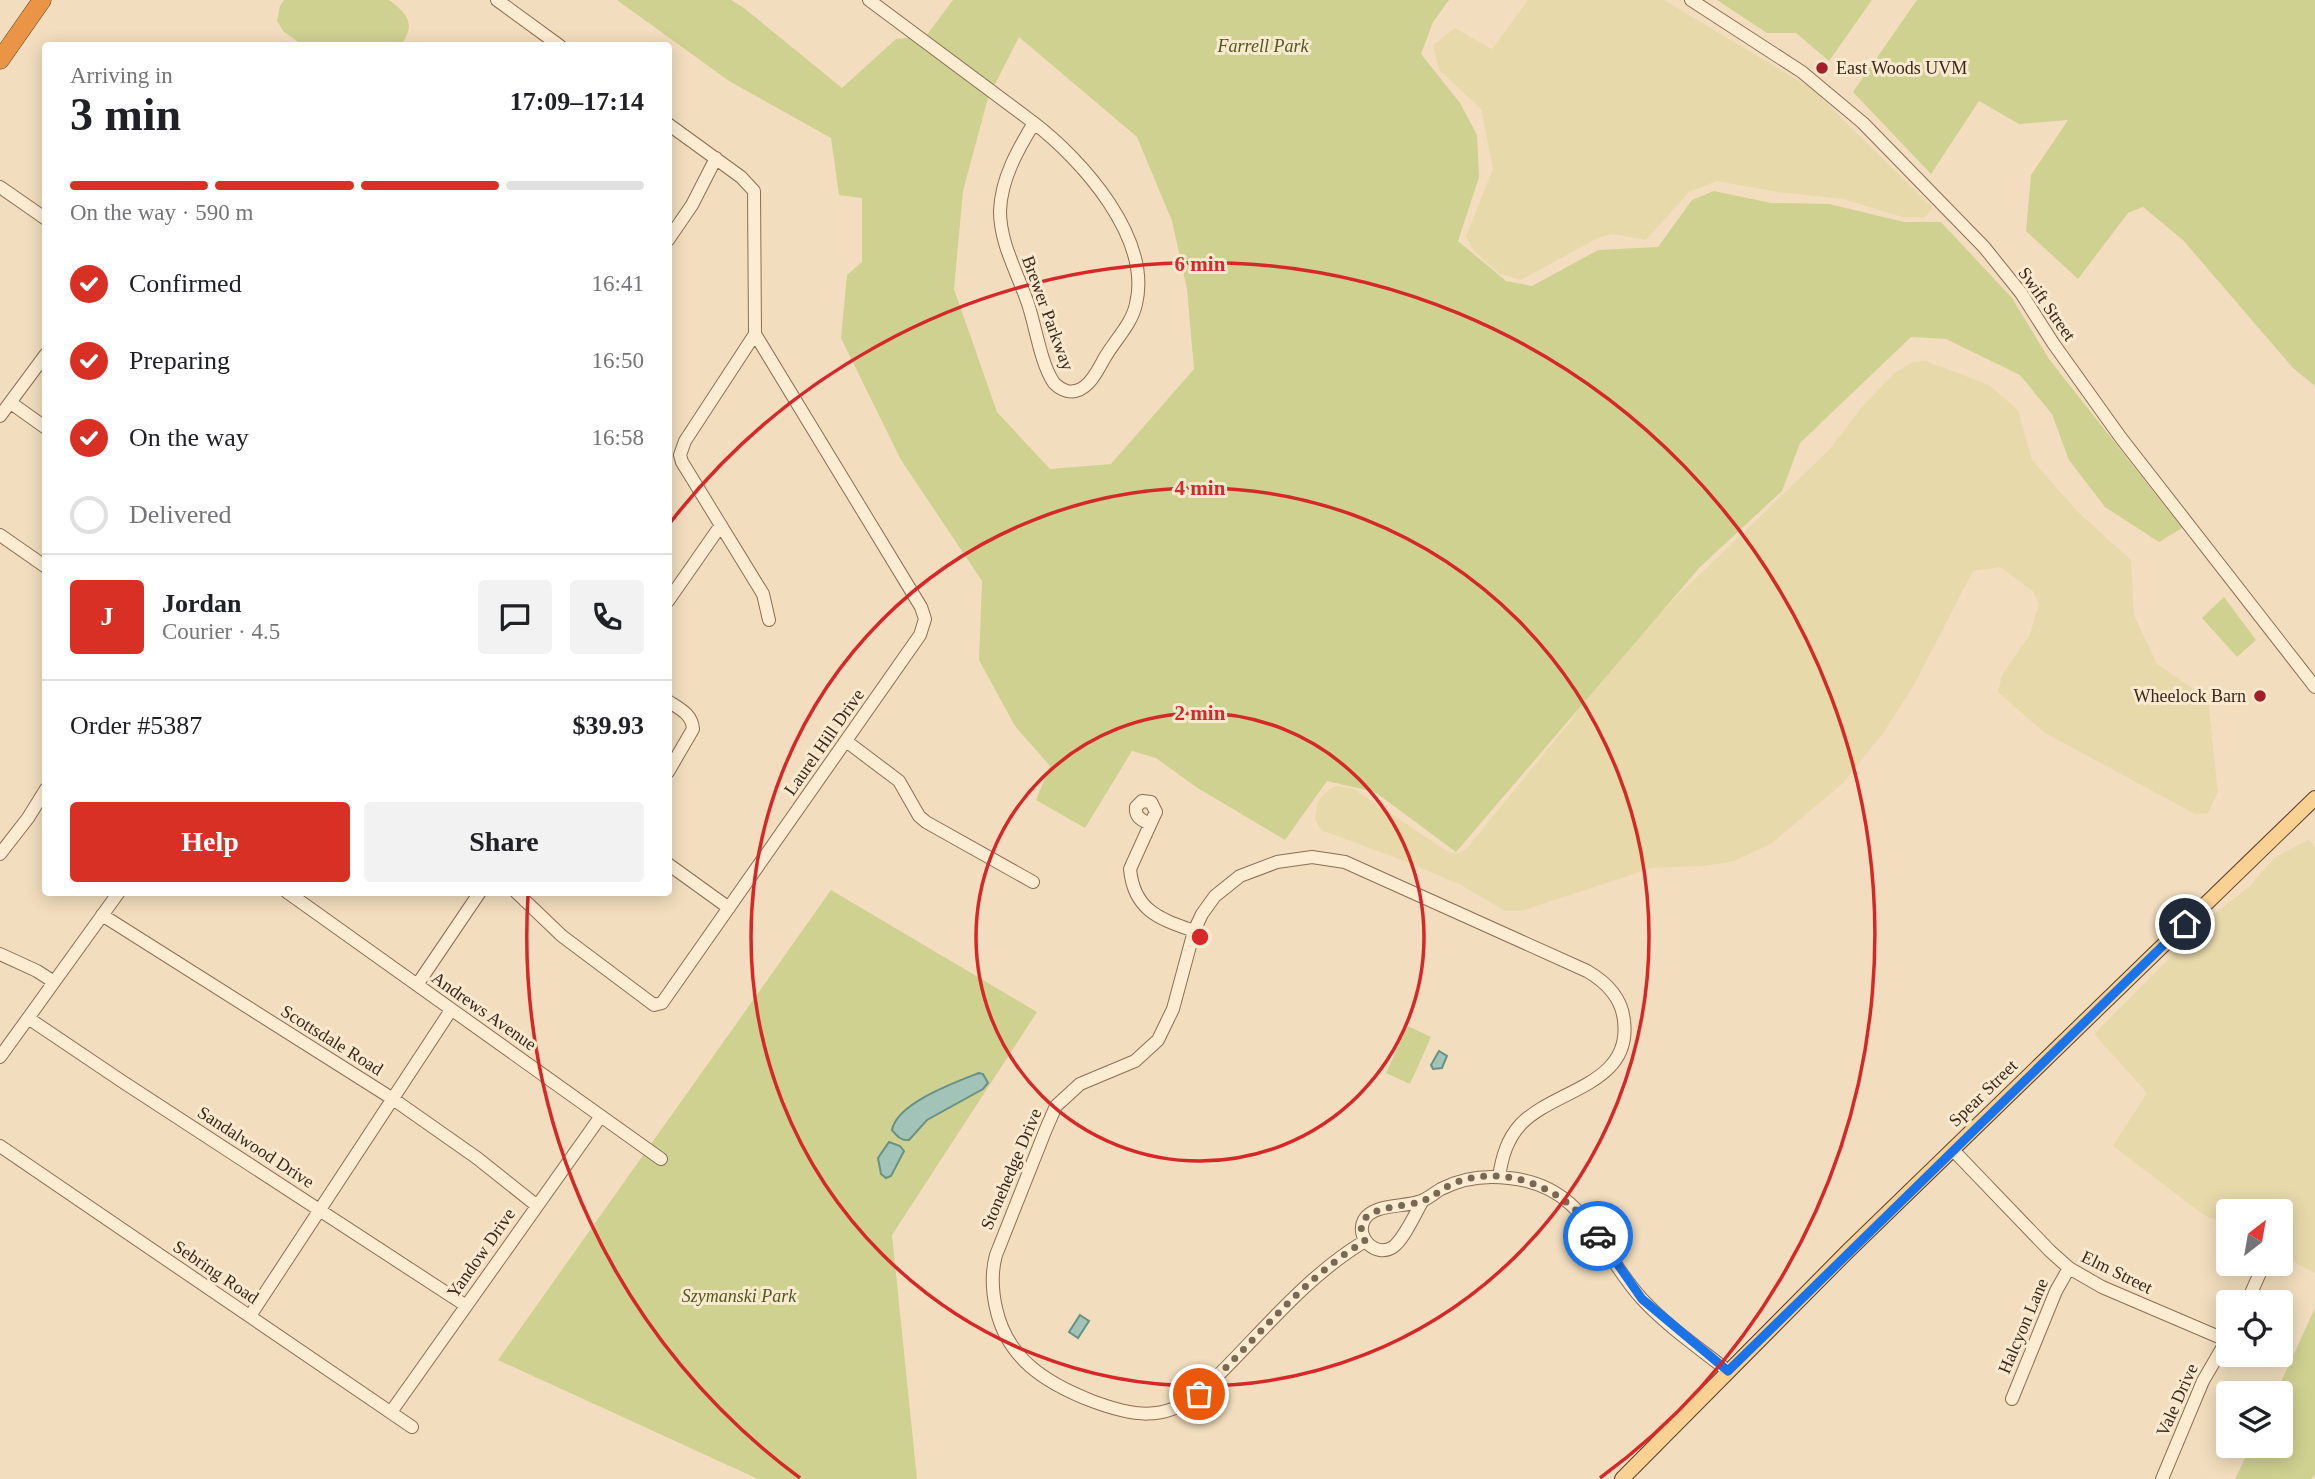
<!DOCTYPE html>
<meta charset="utf-8">
<style>
body{margin:0;font-family:Georgia,serif;background:#f2f2f2;color:#202124;height:100vh;display:flex;flex-direction:column;font-size:26px;white-space:nowrap}
*{box-sizing:border-box;margin:0}
p{font-size:23px;color:#757577}
.icon{flex:none;width:38px;height:38px;fill:none;stroke:currentColor;stroke-width:2;stroke-linecap:round;stroke-linejoin:round}
.map{position:relative;flex:1;overflow:hidden}
.drawer{position:absolute;left:42px;top:42px;width:630px;height:854px;display:flex;flex-direction:column;background:#fff;border-radius:7px;box-shadow:0 4px 18px #0003}
.drawer>*{flex:none}
.needle{width:46px;rotate:31deg}
.controls{position:absolute;left:2216px;top:1199px;display:grid;gap:14px}
.controls a{display:grid;place-items:center;width:77px;height:77px;border-radius:7px;background:#fff;box-shadow:0 4px 18px #0003;font-size:35px}
.pin{position:absolute;display:grid;place-items:center;width:60px;height:60px;color:#fff;margin:-30px;border:4px solid #fff;border-radius:50%;box-shadow:0 2px 7px #0007}
.courier{position:absolute;display:grid;place-items:center;width:70px;height:70px;margin:-35px;border:5px solid #1a73e8;border-radius:50%;background:#fff;color:#222;box-shadow:0 2px 9px #0007}
.summary em{font-style:normal;font-weight:600}
.summary div{display:flex;flex-direction:column-reverse}
.summary{display:flex;align-items:center;justify-content:space-between;height:119px;padding:0 28px}
h1{font-size:46px;font-weight:600;line-height:52px}
.bar{display:grid;grid-template-columns:repeat(4,1fr);gap:10px 7px;align-content:center;height:84px;padding:0 28px}
.bar i{height:9px;border-radius:5px;background:#e0e0e0}
.bar .on{background:#d93025}
.bar p{grid-column:span 4}
.line{display:flex;align-items:center;gap:18px;padding:0 28px;border-top:2px solid #e0e0e0}
.line div{flex:1}
.round{display:grid;place-items:center;flex:none;width:74px;height:74px;border-radius:7px;background:#f2f2f2}
ol{padding:0 28px;list-style:none}
li{display:flex;align-items:center;gap:21px;height:77px}
li p{margin-inline-start:auto}
li .icon{padding:7px;border-radius:50%;background:#d93025;color:#fff;stroke-width:4}
li:last-child{color:#757577}
li i{width:38px;height:38px;border:4px solid #e0e0e0;border-radius:50%}
.cta{display:flex;gap:14px;margin-top:auto;padding:14px 28px}
.cta a{flex:1;height:80px;border-radius:7px;background:#d93025;color:#fff;font-size:28px;font-weight:600;line-height:80px;text-align:center}
.cta a+a{background:#f2f2f2;color:#202124}
.map>svg:first-child{display:block}
.farmland{fill:#e8d9ab}
.green{fill:#cfd191;fill-rule:evenodd}
.water{fill:#a2c3b7;stroke:#689284;stroke-width:2}
.lines{fill:none;stroke-linecap:round;stroke-linejoin:round}
.minor-casing{stroke:#8c6e55;stroke-width:14}
.major-casing{stroke:#593c2a;stroke-width:16}
.highway-casing{stroke:#593c2a;stroke-width:19}
.minor{stroke:#fcecd2;stroke-width:12}
.major{stroke:#f9d192;stroke-width:14}
.highway{stroke:#ea9546;stroke-width:18}
.done{stroke:#7a6854;stroke-width:7;stroke-dasharray:0 12.6}
.route{stroke:#1a73e8;stroke-width:9}
.ring{fill:none;stroke:#d62828;stroke-width:3.5}
.poi-dot{fill:#a11f2b;stroke:#f9e9cf;stroke-width:2.5}
.labels{text-anchor:middle;stroke-width:6;stroke-linejoin:round;paint-order:stroke}
.park-label{font-size:18px;font-style:italic;fill:#4f5920;stroke:#f9e9cf}
.poi-label{font-size:18px;fill:#3a281b;stroke:#f9e9cf;text-anchor:start}
.street-label{font-size:18px;fill:#3a281b;stroke:#f9e9cf}
.centre{fill:#d62828;stroke:#f9e9cf;stroke-width:3.5}
.ring-label{font-size:21px;text-anchor:middle;font-weight:bold;fill:#d62828;stroke:#f9e9cf;stroke-width:6;stroke-linejoin:round;paint-order:stroke}
</style>
<div class="map">
<svg width="2315" height="1479" viewBox="0 0 2315 1479">
<rect width="100%" height="100%" fill="#f2debe"/>
<path class="farmland" d="M1528,0H1664L1811,88L1933,208L1924,218L1902,217L1843,199L1778,192L1717,181L1689,192L1646,240L1612,234L1598,238L1521,280L1500,274L1474,251L1466,236L1493,169L1481,109L1439,70L1433,45L1455,28L1492,49Z
M1926,361L1989,385L2018,410L2032,460L2079,513L2131,560L2134,615L2157,664L2208,699L2218,792L2208,813L2195,814L2045,733L1998,692L2002,675L2029,636L2039,605L2033,591L2000,567L1973,571L1915,683L1884,732L1843,783L1771,844L1734,861L1705,866L1652,868L1521,911H1505L1459,884L1399,859L1321,830L1315,819L1318,801L1328,790L1336,786L1352,788L1447,851L1457,854L1466,849L1570,722L1619,652L1829,450L1862,407L1895,373L1913,362Z
M2309,839L2315,848V1273L2280,1255V1211H2228V1227L2201,1213L2113,1146L2147,1093L2094,1034L2208,919L2250,886L2274,858Z"/>
<path class="green" d="M284,0H389C408,14 416,24 401,45H303L284,32L277,21L280,6Z
M617,0H731L744,8L842,88L896,39L926,36L953,0H1449L1433,22L1421,54L1460,103L1477,135L1479,177L1458,241L1506,281L1532,286L1598,250L1658,247L1692,200L1714,191L1771,203L1829,204L1904,222H1941L2012,298L2049,359L2182,528L2159,542L2105,507L2069,460L2052,414L2020,375L1946,339L1911,337L1800,443L1782,491L1700,567L1456,852L1375,792L1327,781L1285,840L1196,787L1156,758L1132,751L1085,828L1036,800L1050,766L1015,726L979,660L982,581L901,460L841,338L847,275L862,262V198L839,195L831,138L729,81ZM1019,37L1137,137L1172,221L1187,289L1194,369L1111,464L1050,469L997,412L954,289L963,191L988,98Z
M1717,0H1872L1829,61L1796,33H1767Z
M1917,0H2315V386L2293,368L2183,240L2143,207L2128,213L2078,279L2026,231L2031,175L2068,120L2019,124L1979,101L1931,174L1853,92Z
M2224,597L2256,640L2237,657L2202,618Z
M831,890L1037,1012L892,1235L917,1479H758L498,1360Z
M1408,1026L1431,1037L1410,1084L1386,1073Z
M2315,1308V1474L2311,1479H2235L2251,1446H2280V1393H2276Z"/>
<path class="water" d="M1439,1051L1447,1056L1442,1068L1433,1069L1431,1065Z
M979,1073L983,1074L988,1083L983,1089L927,1120L909,1140C901,1141 897,1136 892,1130C897,1103 956,1082 979,1073Z
M889,1142L900,1146L904,1151L891,1176L886,1178L881,1174L878,1158Z
M1080,1315L1089,1321L1078,1338L1069,1332Z"/>
<g class="lines">
<g class="minor-casing">
<path id="minor" d="M497,0L560,46
M869,0L1034,123
M1691,0L1802,72L1863,123L1984,247L2021,293L2053,343L2121,438L2315,687
M1034,123C1082,160 1152,238 1136,304C1132,324 1114,341 1104,359C1097,372 1086,395 1067,391C1063,390 1057,386 1054,383C1041,364 1036,329 1029,307C1019,275 1000,245 1000,211C1001,179 1018,149 1034,123Z
M0,187L46,219
M668,240L692,205L716,158
M755,334L685,441L680,455L682,462L763,594L769,620
M11,403L46,428
M0,416L46,354
M0,535L46,567
M668,601L721,525
M668,701C680,709 692,714 693,729L668,772
M846,741L899,781L919,816L926,822L1033,882
M1150,824C1142,820 1135,818 1136,807L1142,801L1151,802L1156,812L1154,816L1130,869C1134,911 1160,919 1194,931
M0,854L28,818L46,789
M668,864L729,908
M287,892L661,1159
M516,892L562,936L654,1005L662,1003L920,635L925,619L921,607L755,334L754,191L741,177L668,124
M102,915L393,1099L477,1158L536,1205
M0,954L37,971L54,982
M417,985L480,892
M28,1018L123,1082L465,1305
M0,1057L119,892
M0,1146L412,1427
M1952,1149L2050,1251L2069,1268L2102,1287L2226,1340
M1422,1202C1415,1214 1404,1239 1393,1247C1376,1258 1355,1238 1364,1220C1373,1204 1403,1207 1418,1202C1427,1200 1434,1193 1441,1189C1462,1178 1485,1175 1509,1178C1587,1186 1597,1250 1642,1299C1667,1326 1699,1348 1728,1371
M1365,1241C1300,1280 1254,1343 1199,1394C1163,1422 1132,1416 1092,1401C1046,1383 1007,1359 996,1308C992,1290 991,1273 996,1255L1046,1129L1056,1106L1080,1084L1135,1061L1158,1040L1173,1009L1194,931L1202,914L1215,896L1240,876L1277,862L1312,857L1345,862L1587,971C1606,982 1622,998 1624,1021C1632,1085 1555,1089 1521,1124C1507,1139 1502,1157 1499,1177
M2247,1302L2264,1264
M250,1316L451,1010
M2012,1399L2056,1291L2069,1268
M391,1412L601,1116
M2162,1479L2203,1381L2228,1338"/>
</g>
<g class="major-casing">
<path id="major" d="M1622,1479L1848,1251L2315,798"/>
</g>
<g class="highway-casing">
<path id="highway" d="M0,60L42,0"/>
</g>
<use href="#minor" class="minor"/>
<use href="#major" class="major"/>
<use href="#highway" class="highway"/>
</g>
<g class="lines">
<path class="done" d="M1199,1394C1254,1343 1300,1280 1365,1241C1347,1206 1400,1208 1419,1202C1432,1199 1444,1186 1457,1182C1511,1163 1568,1191 1598,1236"/>
<path class="route" d="M1598,1236L1642,1299L1728,1371L2185,924"/>
</g>
<g class="ring">
<circle cx="1200" cy="937" r="224"/>
<circle cx="1200" cy="937" r="449"/>
<path d="M800 1478A673 673 0 0 1 528 896M670 523A673 673 0 1 1 1600 1478"/>
</g>
<g class="poi-dot">
<circle cx="1822" cy="68" r="7"/>
<circle cx="2260" cy="696" r="7"/>
</g>
<g class="labels">
<g class="park-label">
<text x="1263" y="52">Farrell Park</text>
<text x="739" y="1302">Szymanski Park</text>
</g>
<g class="poi-label">
<text x="1836" y="74">East Woods UVM</text>
<text x="2246" y="702" text-anchor="end">Wheelock Barn</text>
</g>
<g class="street-label">
<text transform="translate(2047 304) rotate(55)" y="6">Swift Street</text>
<text transform="translate(1048 313) rotate(70)" y="6">Brewer Parkway</text>
<text transform="translate(824 742) rotate(-55)" y="6">Laurel Hill Drive</text>
<text transform="translate(484 1011) rotate(35)" y="6">Andrews Avenue</text>
<text transform="translate(332 1040) rotate(32)" y="6">Scottsdale Road</text>
<text transform="translate(1983 1093) rotate(-44)" y="6">Spear Street</text>
<text transform="translate(256 1147) rotate(33)" y="6">Sandalwood Drive</text>
<text transform="translate(1011 1169) rotate(-67)" y="6">Stonehedge Drive</text>
<text transform="translate(481 1253) rotate(-55)" y="6">Yandow Drive</text>
<text transform="translate(216 1272) rotate(34)" y="6">Sebring Road</text>
<text transform="translate(2117 1272) rotate(26)" y="6">Elm Street</text>
<text transform="translate(2023 1326) rotate(-67)" y="6">Halcyon Lane</text>
<text transform="translate(2177 1400) rotate(-66)" y="6">Vale Drive</text>
</g>
</g>
<circle cx="1200" cy="937" r="10" class="centre"/>
<g class="ring-label">
<text x="1200" y="271">6 min</text>
<text x="1200" y="495">4 min</text>
<text x="1200" y="720">2 min</text>
</g>
</svg>
<div class="controls">
<a><svg class="needle" viewBox="-14 -14 28 28"><path d="M0-13l5 13h-10z" fill="#e53935"/><path d="M0 13l5-13h-10z" fill="#757577"/></svg></a>
<a><svg class="icon" aria-label="locate" viewBox="0 0 24 24"><circle cx="12" cy="12" r="6"/><path d="M12 2v4M12 18v4M2 12h4M18 12h4"/></svg></a>
<a><svg class="icon" aria-label="layers" viewBox="0 0 24 24"><path d="M12 4l9 5-9 5-9-5zM3 14l9 5 9-5"/></svg></a>
</div>
<div class="pin" style="left:1199px;top:1394px;background:#ea580c"><svg class="icon" aria-label="bag" viewBox="0 0 24 24"><path d="M5 8h14l-1 12H6zM9 8a3 3 0 0 1 6 0"/></svg></div>
<div class="pin" style="left:2185px;top:924px;background:#1f2937"><svg class="icon" aria-label="home" viewBox="0 0 24 24"><path d="M3 11l9-7 9 7M6 9v11h12V9"/></svg></div>
<div class="courier" style="left:1598px;top:1236px"><svg class="icon" aria-label="car" viewBox="0 0 24 24"><path d="M5 17H2v-5l4-1 3-4h7l3 4 3 1v5h-3M9 17h6M6 11h13"/><circle cx="7" cy="17" r="2"/><circle cx="17" cy="17" r="2"/></svg></div>
<section class="drawer">
<div class="summary"><div><h1>3 min</h1><p>Arriving in</p></div><em>17:09–17:14</em></div>
<div class="bar"><i class="on"></i><i class="on"></i><i class="on"></i><i></i><p>On the way · 590 m</p></div>
<ol>
<li><svg class="icon" aria-label="check" viewBox="0 0 24 24"><path d="M5 12l5 5 9-10"/></svg>Confirmed<p>16:41</p></li>
<li><svg class="icon" aria-label="check" viewBox="0 0 24 24"><path d="M5 12l5 5 9-10"/></svg>Preparing<p>16:50</p></li>
<li><svg class="icon" aria-label="check" viewBox="0 0 24 24"><path d="M5 12l5 5 9-10"/></svg>On the way<p>16:58</p></li>
<li><i></i>Delivered</li>
</ol>
<div class="line" style="height:126px"><b class="round" style="background:#d93025;color:#fff">J</b><div><b>Jordan</b><p>Courier · 4.5</p></div><a class="round"><svg class="icon" aria-label="chat" viewBox="0 0 24 24"><path d="M4 5h16v11H9l-5 4z"/></svg></a><a class="round"><svg class="icon" aria-label="phone" viewBox="0 0 24 24"><path d="M5 4h4l2 5-3 2q2 4 5 5l2-3 5 2v4C11 20 4 13 5 4z"/></svg></a></div>
<div class="line" style="height:91px"><div>Order #5387</div><b>$39.93</b></div>
<div class="cta"><a>Help</a><a>Share</a></div>
</section>
</div>
